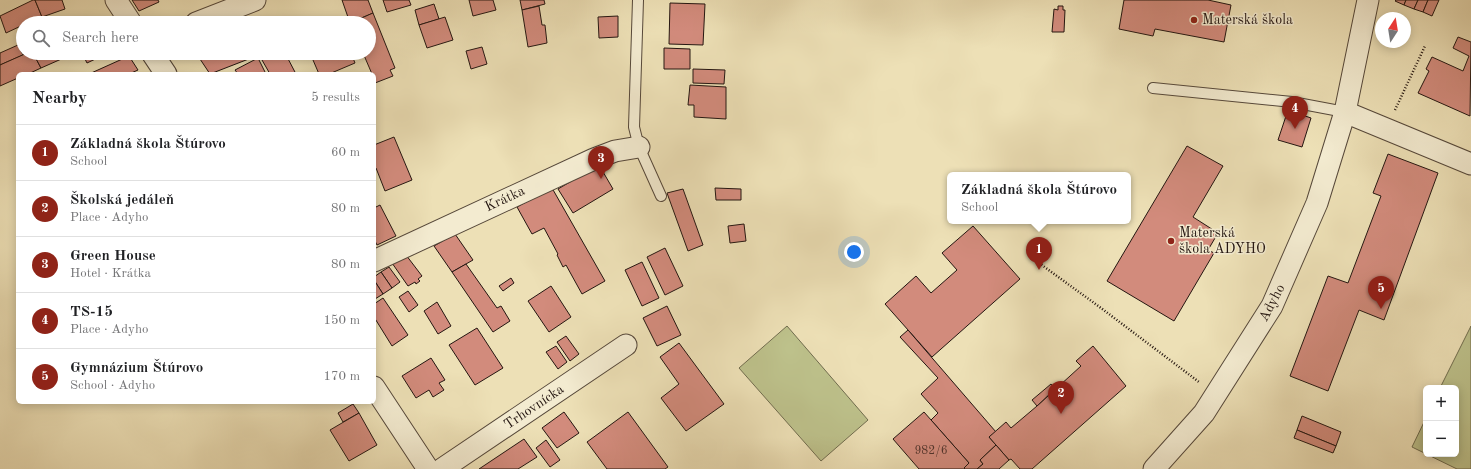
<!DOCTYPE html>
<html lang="en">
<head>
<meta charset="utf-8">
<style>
  :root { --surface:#fff; --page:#f6f6f6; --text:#202124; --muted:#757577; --line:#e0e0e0; --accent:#8f2418 }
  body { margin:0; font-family:"Old Standard TT",serif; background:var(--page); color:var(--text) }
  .controls { position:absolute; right:12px; bottom:12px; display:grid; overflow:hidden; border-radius:6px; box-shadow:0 2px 10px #0003 }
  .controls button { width:36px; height:36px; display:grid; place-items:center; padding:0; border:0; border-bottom:1px solid var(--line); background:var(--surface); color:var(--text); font:20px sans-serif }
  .compass { position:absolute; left:1375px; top:12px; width:36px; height:36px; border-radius:50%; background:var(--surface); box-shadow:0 2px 10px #0003; rotate:12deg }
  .you { position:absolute; left:854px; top:252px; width:14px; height:14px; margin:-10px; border:3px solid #fff; border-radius:50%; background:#1a73e8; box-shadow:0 0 0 6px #1a73e833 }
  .badge { display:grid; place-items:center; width:26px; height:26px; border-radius:50%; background:var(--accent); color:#fff; font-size:13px; font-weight:700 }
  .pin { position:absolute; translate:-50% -33px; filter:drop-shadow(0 1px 2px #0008) }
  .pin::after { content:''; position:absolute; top:21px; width:14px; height:12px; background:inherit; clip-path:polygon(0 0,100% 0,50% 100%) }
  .popup { position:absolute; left:947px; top:172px; width:184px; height:52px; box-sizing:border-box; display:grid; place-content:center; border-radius:6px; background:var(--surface); filter:drop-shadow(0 1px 3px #0005); font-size:13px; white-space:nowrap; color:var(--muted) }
  .popup b { font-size:15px; color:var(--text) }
  .popup::after { content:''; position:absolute; left:50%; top:100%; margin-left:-8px; border:8px solid transparent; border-top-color:var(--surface) }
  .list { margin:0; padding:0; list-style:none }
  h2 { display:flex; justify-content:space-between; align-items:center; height:52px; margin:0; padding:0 16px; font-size:17px }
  h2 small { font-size:13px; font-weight:400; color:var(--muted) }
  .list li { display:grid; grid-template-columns:26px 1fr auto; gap:12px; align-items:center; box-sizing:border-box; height:56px; padding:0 16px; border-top:1px solid var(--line) }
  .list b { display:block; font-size:15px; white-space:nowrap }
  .list p { margin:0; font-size:13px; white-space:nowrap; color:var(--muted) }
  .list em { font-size:13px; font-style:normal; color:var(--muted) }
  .icon { flex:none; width:22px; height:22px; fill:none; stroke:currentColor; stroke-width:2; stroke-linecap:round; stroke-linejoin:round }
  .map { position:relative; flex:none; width:1471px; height:469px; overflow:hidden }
  .search { position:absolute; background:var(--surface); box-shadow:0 2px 10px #0003; left:16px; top:16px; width:360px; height:44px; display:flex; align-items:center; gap:10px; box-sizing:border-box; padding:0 14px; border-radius:22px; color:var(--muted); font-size:15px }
  .panel { position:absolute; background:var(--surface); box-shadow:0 2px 10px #0003; left:16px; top:72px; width:360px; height:332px; border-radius:6px }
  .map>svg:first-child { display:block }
  .green { fill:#bdc18b; stroke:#706c4e }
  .building { fill:#d28b7c; stroke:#241611 }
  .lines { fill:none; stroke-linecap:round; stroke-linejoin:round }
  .lane-casing { stroke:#56483a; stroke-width:12 }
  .street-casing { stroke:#56483a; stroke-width:23 }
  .path { stroke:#241611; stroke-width:2.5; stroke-dasharray:1 2; stroke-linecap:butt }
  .lane { stroke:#f3ebd0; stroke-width:10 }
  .street { stroke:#f3ebd0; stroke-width:21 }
  .poi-dot { fill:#8f2418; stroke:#f3ebd0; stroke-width:1.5 }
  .labels { text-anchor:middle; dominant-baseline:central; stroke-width:3; stroke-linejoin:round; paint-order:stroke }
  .number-label { font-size:12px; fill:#50332c }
  .poi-label { font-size:14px; fill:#241611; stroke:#f3ebd0; text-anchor:start }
  .street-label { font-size:14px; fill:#241611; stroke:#f3ebd0 }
</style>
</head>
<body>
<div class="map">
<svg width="1471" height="469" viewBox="0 0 1471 469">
  <rect width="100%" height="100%" fill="#ede0b6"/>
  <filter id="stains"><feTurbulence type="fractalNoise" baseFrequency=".005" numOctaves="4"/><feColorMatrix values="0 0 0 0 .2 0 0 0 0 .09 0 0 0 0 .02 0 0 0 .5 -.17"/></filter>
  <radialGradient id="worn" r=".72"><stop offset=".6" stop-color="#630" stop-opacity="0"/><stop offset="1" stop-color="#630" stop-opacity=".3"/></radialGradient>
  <g class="green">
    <path d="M787,326L868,420L821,461L739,368Z"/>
    <path d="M1471,326V469H1457L1412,447L1426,418V454H1456V388H1440Z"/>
  </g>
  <g class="building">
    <path d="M33,0H35L42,17L29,23H23V25L6,33L0,16Z"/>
    <path d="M35,0H62L65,9L42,17Z"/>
    <path d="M132,0H158L159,2L139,11Z"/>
    <path d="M342,0H368L373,13L350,23Z"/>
    <path d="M383,0H409L411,5L387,12Z"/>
    <path d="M469,0H493L496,10L473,16Z"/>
    <path d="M520,0H544L545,4L522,10Z"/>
    <path d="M1124,0H1208L1231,5L1224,42L1155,29L1153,36L1119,29Z"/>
    <path d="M1396,0H1406L1404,5L1395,1Z"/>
    <path d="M1406,0H1418L1414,9L1404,5Z"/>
    <path d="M1418,0H1428L1423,12L1414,9Z"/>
    <path d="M1428,0H1439L1432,16L1423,12Z"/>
    <path d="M670,3L705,4L703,45L669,44Z"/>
    <path d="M434,4L439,19L419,25L415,10Z"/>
    <path d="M539,6L542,25H545L547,43L528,47L522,10Z"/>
    <path d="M1058,6H1063V10H1065L1064,32H1052L1054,9L1058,10Z"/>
    <path d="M373,13L395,68L390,70L393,76L375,83L374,74H372L363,53H369V23H350Z"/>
    <path d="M618,16V37L599,38L598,17Z"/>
    <path d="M445,17L453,40L427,48L419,25Z"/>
    <path d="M103,18L106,23H93Z"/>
    <path d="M279,18L281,23H266Z"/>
    <path d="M337,18L339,23H325Z"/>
    <path d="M1458,37L1471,42L1470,116L1418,93L1429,71L1426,69L1432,57L1463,71L1469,56L1453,48Z"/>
    <path d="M18,45L23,55L0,65V53Z"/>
    <path d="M482,47L487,64L471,69L466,51Z"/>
    <path d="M664,48L690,49V69H664Z"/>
    <path d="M27,53H33L41,68L28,74H18V78L0,86V65Z"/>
    <path d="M33,53H75L41,68Z"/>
    <path d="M82,53H108L87,63Z"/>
    <path d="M196,53H258L259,55L210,74Z"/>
    <path d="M258,53H285L296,74H270Z"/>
    <path d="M310,53H351L355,63L329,74H319Z"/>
    <path d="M129,56L138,70L129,74H89Z"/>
    <path d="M258,58L266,74H238L235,70Z"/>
    <path d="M693,69L725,70L724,84L693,83Z"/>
    <path d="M690,85L726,87V119L694,117V105H688Z"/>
    <path d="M1288,110L1311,118L1302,147L1278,140Z"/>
    <path d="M394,137L412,180L385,191L376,168L374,169V145Z"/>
    <path d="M1187,146L1223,166L1193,217L1218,233L1208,250L1214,253L1174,321L1107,281Z"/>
    <path d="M1388,154L1438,173L1384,320L1359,310L1328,391L1290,376L1328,276L1348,283L1381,196L1373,193Z"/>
    <path d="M599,165L613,189L573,213L558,189Z"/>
    <path d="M552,188L605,281L582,294L566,265L563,267L557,255L558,254L544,228L532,234L517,207Z"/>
    <path d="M715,188L741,189V200H716Z"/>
    <path d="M683,189L703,245L688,251L667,193Z"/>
    <path d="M374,204L376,207L380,205L396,236L377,245L374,239Z"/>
    <path d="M744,224L746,241L730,243L728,226Z"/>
    <path d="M973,226L1020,279L932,357L885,304L916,276L931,293L957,270L942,253Z"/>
    <path d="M455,234L473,260L452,272L434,246Z"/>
    <path d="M665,248L683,286L665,295L647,257Z"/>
    <path d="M406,255L422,276L418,279L420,281L416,284L415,282L408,286L392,263Z"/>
    <path d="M642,262L659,298L642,306L625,270Z"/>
    <path d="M466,264L497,308L501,306L510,321L493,332L452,272Z"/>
    <path d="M389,267L400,282L392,288L381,272Z"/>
    <path d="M381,272L392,288L383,294L374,280V277Z"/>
    <path d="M511,278L514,283L503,291L499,286Z"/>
    <path d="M374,280L383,294L375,299L374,298Z"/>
    <path d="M551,286L571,317L549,332L528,301Z"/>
    <path d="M408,291L418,305L409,312L399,297Z"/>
    <path d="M383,298L408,335L392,346L374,317V304Z"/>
    <path d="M437,302L451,326L438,334L424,311Z"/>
    <path d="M667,306L681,335L657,346L643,318Z"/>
    <path d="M477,328L503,368L475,385L449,345Z"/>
    <path d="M908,330L996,432L989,437L996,445L980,460L983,464L977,469H965L964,468L969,463L931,420L938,413L921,394L938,378L900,337Z"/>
    <path d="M566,336L579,354L570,361L557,342Z"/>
    <path d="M679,343L724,404L686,431L661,398L679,384L660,357Z"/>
    <path d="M556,346L567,362L558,369L546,352Z"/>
    <path d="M1093,346L1126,386L1032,469H1020L1011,459L1009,460L989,437L1006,422L1011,428L1037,406L1081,366L1076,361Z"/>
    <path d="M431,358L445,380L439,383L444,390L433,397L429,390L416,398L402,376Z"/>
    <path d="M1051,384L1055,389L1037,406L1032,400Z"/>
    <path d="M353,404L359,413L343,422L338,413Z"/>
    <path d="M564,412L579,433L557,448L542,428Z"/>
    <path d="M628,412L668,467L665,469H607L587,442Z"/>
    <path d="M924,412L969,463L964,468L965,469H919L893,439Z"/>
    <path d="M359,413L377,445L349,461L330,430Z"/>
    <path d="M1302,416L1341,432L1336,446L1297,430Z"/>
    <path d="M1297,430L1336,446L1333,453L1294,438Z"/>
    <path d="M524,439L537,457L518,469H479Z"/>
    <path d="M546,440L560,460L550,467L536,448Z"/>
    <path d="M996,445L1009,460L999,469H977L983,464L980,460Z"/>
  </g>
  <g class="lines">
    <g class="lane-casing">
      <g id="lane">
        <path d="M638,0L634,127L639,147L661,196"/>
        <path d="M1153,88L1292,102L1345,112"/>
      </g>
    </g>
    <g class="street-casing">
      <g id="street">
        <path d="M116,0L131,23"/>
        <path d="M196,23L255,0"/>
        <path d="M152,53L166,74"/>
        <path d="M1345,112L1471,164"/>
        <path d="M374,261L594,159L615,151L639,147"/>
        <path d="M374,387L428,469"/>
        <path d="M442,469L626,345"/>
        <path d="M1154,469L1204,413L1272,306L1317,203L1345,112L1368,0"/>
      </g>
    </g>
    <g class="path">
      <path d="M1395,110L1425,46"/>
      <path d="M1039,263L1101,308L1199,382"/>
    </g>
    <use href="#lane" class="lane"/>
    <use href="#street" class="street"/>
  </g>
  <g class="poi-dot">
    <circle cx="1194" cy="20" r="4"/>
    <circle cx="1171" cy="241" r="4"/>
  </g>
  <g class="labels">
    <g class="number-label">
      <text x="931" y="451">982/6</text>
    </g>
    <g class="poi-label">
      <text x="1202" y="20">Materská škola</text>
      <text x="1179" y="233">Materská<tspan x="1179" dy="16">škola ADYHO</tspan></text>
    </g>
    <g class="street-label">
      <text transform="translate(505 199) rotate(-25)">Krátka</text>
      <text transform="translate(1272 303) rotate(-62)">Adyho</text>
      <text transform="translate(534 407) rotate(-34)">Trhovnícka</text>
    </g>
  </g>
  <rect width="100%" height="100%" filter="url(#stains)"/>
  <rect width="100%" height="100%" fill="url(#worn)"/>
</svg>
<div class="controls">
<button>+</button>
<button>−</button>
</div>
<svg class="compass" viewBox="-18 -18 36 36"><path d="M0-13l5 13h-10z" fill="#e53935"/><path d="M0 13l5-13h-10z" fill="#757577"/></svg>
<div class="you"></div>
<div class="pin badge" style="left:1039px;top:270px">1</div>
<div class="popup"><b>Základná škola Štúrovo</b>School</div>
<div class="pin badge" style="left:1061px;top:414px">2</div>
<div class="pin badge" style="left:601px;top:179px">3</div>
<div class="pin badge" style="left:1295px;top:129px">4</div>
<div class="pin badge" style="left:1381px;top:309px">5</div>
<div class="search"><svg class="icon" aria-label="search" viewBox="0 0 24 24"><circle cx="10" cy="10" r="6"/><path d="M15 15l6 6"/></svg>Search here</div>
<section class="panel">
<h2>Nearby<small>5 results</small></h2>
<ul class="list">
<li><span class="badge">1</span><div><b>Základná škola Štúrovo</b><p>School</p></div><em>60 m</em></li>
<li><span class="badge">2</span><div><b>Školská jedáleň</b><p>Place · Adyho</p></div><em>80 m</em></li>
<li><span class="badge">3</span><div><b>Green House</b><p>Hotel · Krátka</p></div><em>80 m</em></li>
<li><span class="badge">4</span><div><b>TS-15</b><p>Place · Adyho</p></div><em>150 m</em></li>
<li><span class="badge">5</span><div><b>Gymnázium Štúrovo</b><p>School · Adyho</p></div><em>170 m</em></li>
</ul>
</section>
</div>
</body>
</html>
